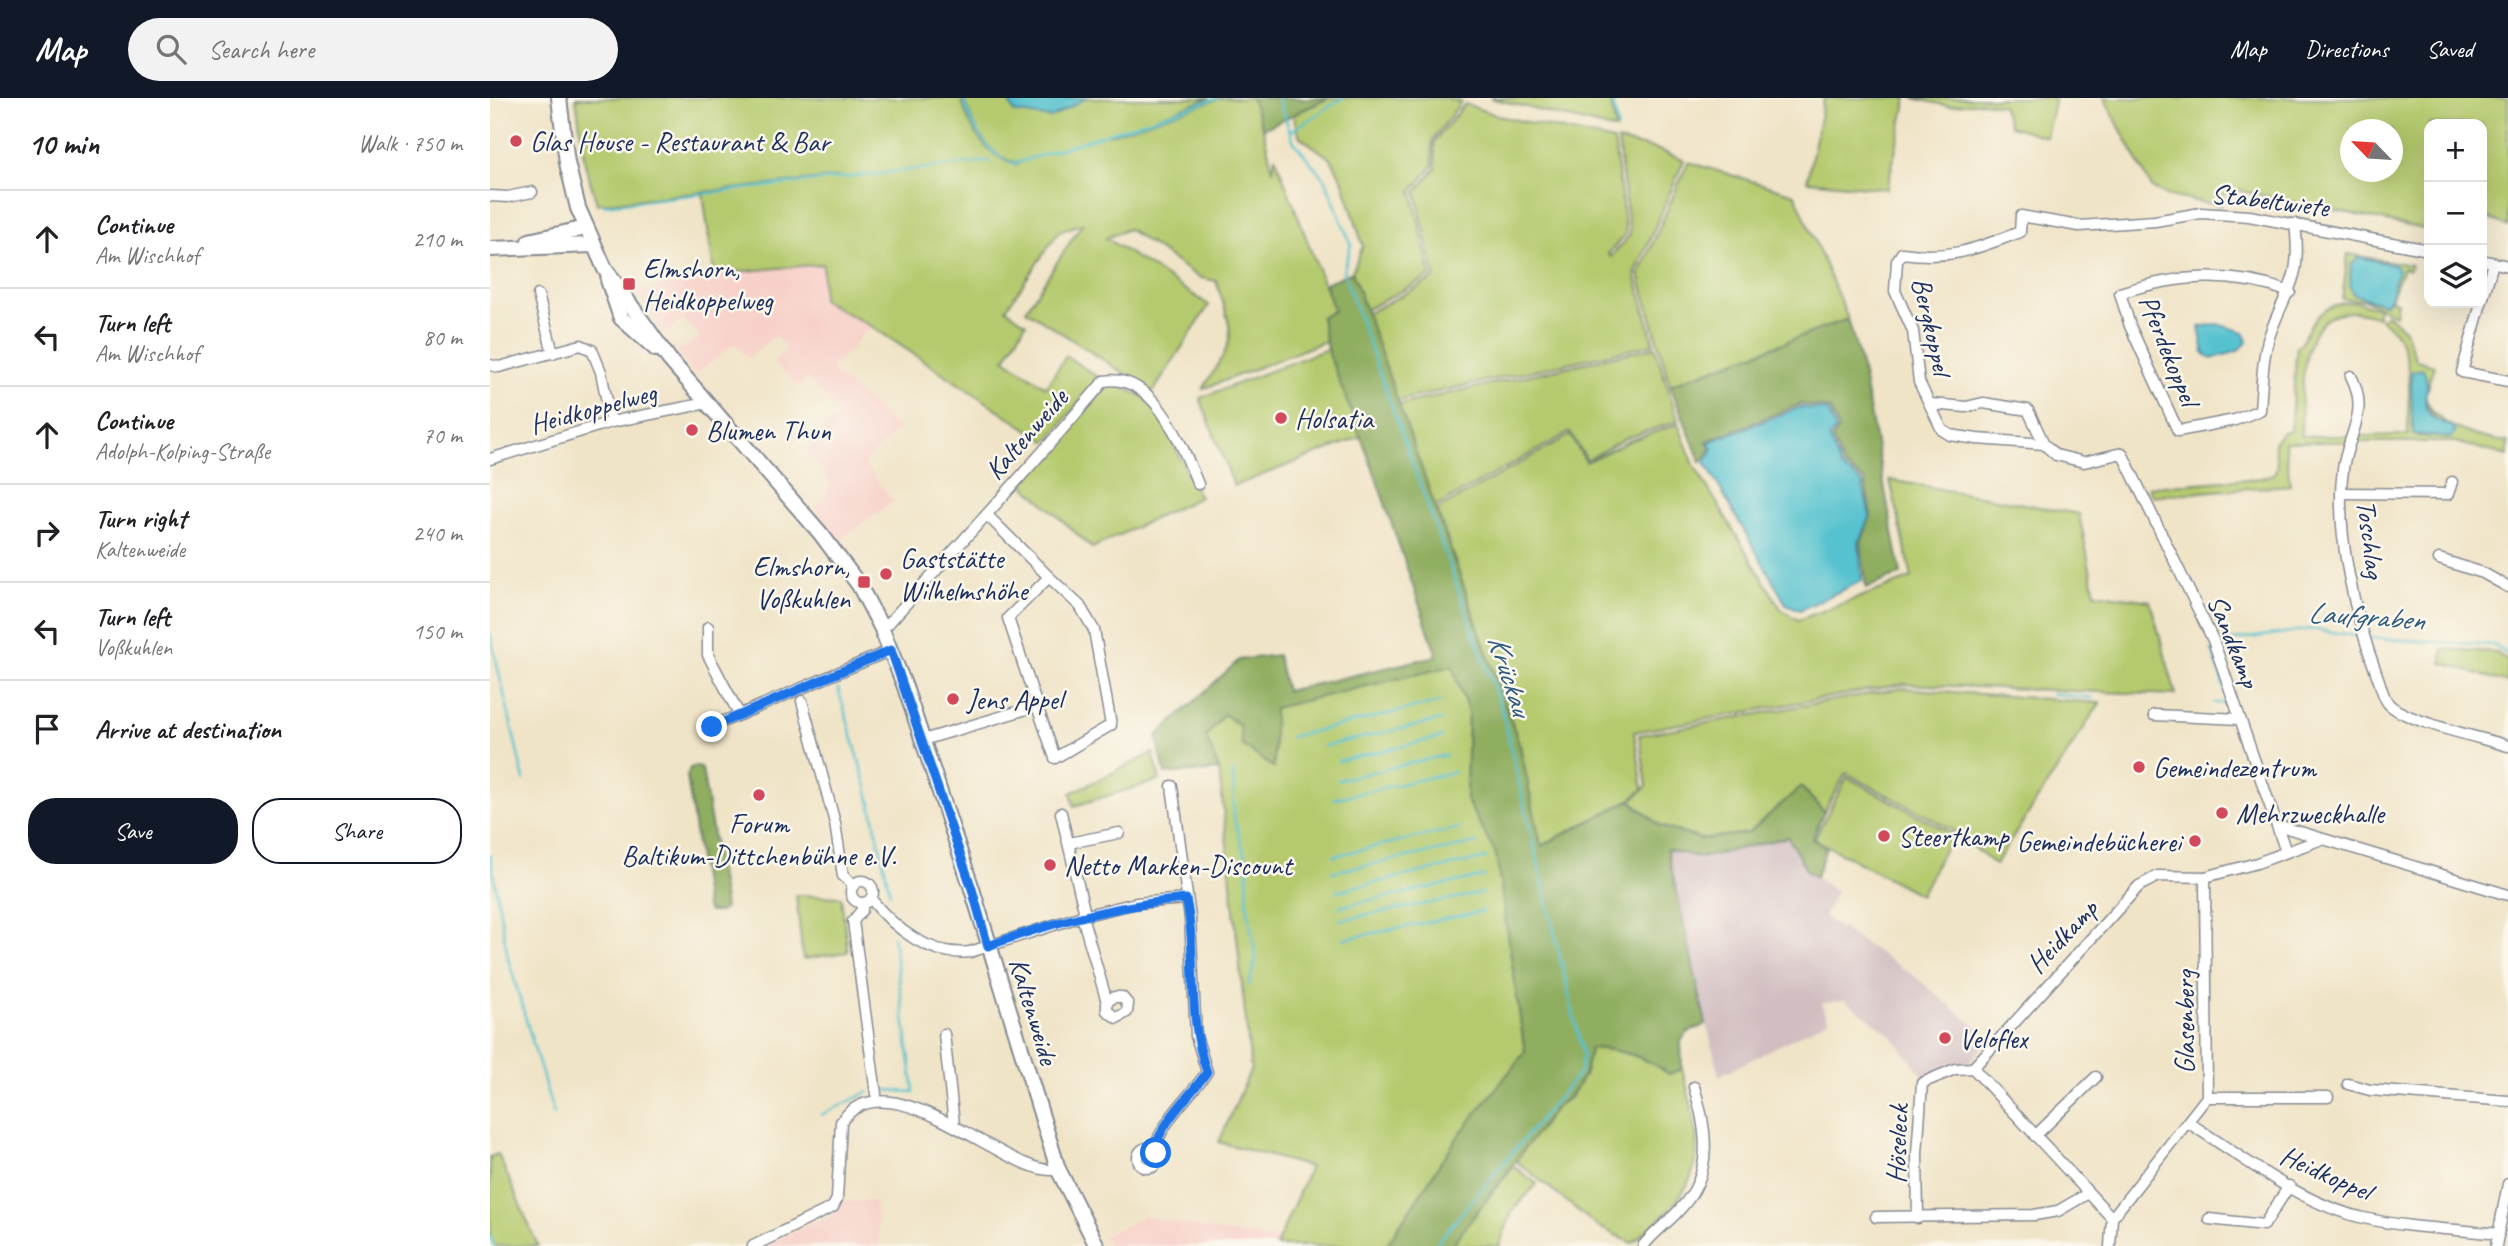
<!DOCTYPE html>
<html lang="en">
<head>
<meta charset="utf-8">
<style>
  :root { --surface:#fff; --page:#f2f2f2; --text:#202124; --muted:#757577; --line:#e0e0e0; --accent:#111827 }
  body { margin:0; font-family:Caveat,sans-serif; background:var(--page); color:var(--text) }
  .controls { position:absolute; right:21px; top:21px; display:grid; overflow:hidden; border-radius:14px; box-shadow:0 7px 28px #0002 }
  .controls button { width:63px; height:63px; display:grid; place-items:center; padding:0; border:0; border-bottom:2px solid var(--line); background:var(--surface); color:var(--text); font:35px sans-serif }
  .compass { position:absolute; left:1850px; top:21px; width:63px; height:63px; border-radius:50%; background:var(--surface); box-shadow:0 7px 28px #0002; rotate:295deg }
  .stop { position:absolute; width:21px; height:21px; margin:-16px; border:5px solid #1a73e8; border-radius:50%; background:#fff }
  .stop.end { background:#1a73e8; border-color:#fff; box-shadow:0 2px 7px #0008 }
  .list { margin:0; padding:0; list-style:none }
  h2 { display:flex; justify-content:space-between; align-items:center; height:91px; margin:0; padding:0 28px; font-size:30px }
  h2 small { font-size:23px; font-weight:400; color:var(--muted) }
  .list li { display:grid; grid-template-columns:46px 1fr auto; gap:21px; align-items:center; box-sizing:border-box; height:98px; padding:0 28px; border-top:2px solid var(--line) }
  .list b { display:block; font-size:26px; white-space:nowrap }
  .list p { margin:0; font-size:23px; white-space:nowrap; color:var(--muted) }
  .list em { font-size:23px; font-style:normal; color:var(--muted) }
  .actions { display:flex; gap:14px; padding:21px 28px }
  .actions a { flex:1; padding:16px 0; border:2px solid var(--accent); border-radius:28px; text-align:center; font-size:24px; color:var(--accent) }
  .actions .main { background:var(--accent); color:#fff }
  .icon { flex:none; width:38px; height:38px; fill:none; stroke:currentColor; stroke-width:2; stroke-linecap:round; stroke-linejoin:round }
  .map { position:relative; flex:none; width:2018px; height:1148px; overflow:hidden }
  header { display:flex; align-items:center; gap:42px; box-sizing:border-box; height:98px; padding:0 35px; background:var(--accent); color:#fff }
  header strong { font-size:33px }
  nav { display:flex; gap:38px; margin-inline-start:auto; font-size:24px }
  .search { width:490px; height:63px; background:var(--page); display:flex; align-items:center; gap:18px; box-sizing:border-box; padding:0 24px; border-radius:38px; color:var(--muted); font-size:26px }
  main { display:flex }
  aside { flex:1; background:var(--surface) }
  .map>svg:first-child { display:block }
  .built { fill:#f7d0c9 }
  .industrial { fill:#d2bec1 }
  .green { fill:#b5ca6e; stroke:#687c66; stroke-width:2; fill-rule:evenodd }
  .forest { fill:#90ae61; stroke:#566e60; stroke-width:2 }
  .water { fill:#56c2cf; stroke:#387896; stroke-width:2 }
  .lines { fill:none; stroke-linecap:round; stroke-linejoin:round }
  .stream { stroke:#56c2cf; stroke-width:2.5 }
  .street-casing { stroke:#868a92; stroke-width:13 }
  .secondary-casing { stroke:#868a92; stroke-width:18 }
  .street { stroke:#fff; stroke-width:10 }
  .secondary { stroke:#fff; stroke-width:14 }
  .route { stroke:#1a73e8; stroke-width:9 }
  .poi-dot { fill:#d1495b; stroke:#fbf7ec; stroke-width:2.5 }
  .labels { text-anchor:middle; dominant-baseline:central; stroke-width:5; stroke-linejoin:round; paint-order:stroke }
  .poi-label { font-size:28px; fill:#1b2f5e; stroke:#fbf7ec; text-anchor:start }
  .street-label { font-size:28px; fill:#1b2f5e; stroke:#fbf7ec }
  .water-label { font-size:30px; font-style:italic; fill:#2d5b80; stroke:#fbf7ec }
</style>
</head>
<body>
<header>
<strong>Map</strong>
<div class="search"><svg class="icon" aria-label="search" viewBox="0 0 24 24"><circle cx="10" cy="10" r="6"/><path d="M15 15l6 6"/></svg>Search here</div>
<nav><a>Map</a><a>Directions</a><a>Saved</a></nav>
</header>
<main>
<aside>
<h2>10 min<small>Walk · 750 m</small></h2>
<ul class="list">
<li><svg class="icon" aria-label="ahead" viewBox="0 0 24 24"><path d="M12 20V5M6 11l6-6 6 6"/></svg><div><b>Continue</b><p>Am Wischhof</p></div><em>210 m</em></li>
<li><svg class="icon" aria-label="left" viewBox="0 0 24 24"><path d="M17 20v-9H6M10 6l-5 5 5 5"/></svg><div><b>Turn left</b><p>Am Wischhof</p></div><em>80 m</em></li>
<li><svg class="icon" aria-label="ahead" viewBox="0 0 24 24"><path d="M12 20V5M6 11l6-6 6 6"/></svg><div><b>Continue</b><p>Adolph-Kolping-Straße</p></div><em>70 m</em></li>
<li><svg class="icon" aria-label="right" viewBox="0 0 24 24"><path d="M7 20v-9h11M14 6l5 5-5 5"/></svg><div><b>Turn right</b><p>Kaltenweide</p></div><em>240 m</em></li>
<li><svg class="icon" aria-label="left" viewBox="0 0 24 24"><path d="M17 20v-9H6M10 6l-5 5 5 5"/></svg><div><b>Turn left</b><p>Voßkuhlen</p></div><em>150 m</em></li>
<li><svg class="icon" aria-label="arrive" viewBox="0 0 24 24"><path d="M6 21V4h12l-3 4 3 4H6"/></svg><div><b>Arrive at destination</b></div></li>
</ul>
<div class="actions"><a class="main">Save</a><a>Share</a></div>
</aside>
<div class="map">
<svg width="2018" height="1148" viewBox="0 0 2018 1148">
  <rect width="100%" height="100%" fill="#fbf7ec"/>
  <filter id="ink" filterUnits="userSpaceOnUse"><feTurbulence type="fractalNoise" baseFrequency=".0143" numOctaves="2"/><feDisplacementMap in="SourceGraphic" scale="14" xChannelSelector="R" yChannelSelector="G"/><feConvolveMatrix kernelMatrix="1 2 1 2 8 2 1 2 1" color-interpolation-filters="sRGB"/></filter>
  <filter id="wash" filterUnits="userSpaceOnUse"><feTurbulence type="fractalNoise" baseFrequency=".00686" numOctaves="4" result="noise"/><feDisplacementMap in="SourceGraphic" scale="28" xChannelSelector="R" yChannelSelector="G"/><feGaussianBlur stdDeviation="1.57" result="paint"/><feColorMatrix in="noise" values="0 0 0 0 0 0 0 0 0 0 0 0 0 0 0 0 0 1.4 0 .05"/><feComposite in="paint" operator="in"/></filter>
  <g filter="url(#wash)">
    <rect width="100%" height="100%" fill="#f0e4c7"/>
    <g class="built">
      <path d="M333,165L332,202L381,228L341,271L409,331L374,365L403,404L349,442L325,411L342,386L314,351L349,315L317,280L308,288L284,265L296,250L285,238L258,260L245,245L205,277L186,254L211,239L193,222L174,237L144,194L224,176Z"/>
      <path d="M351,1103H385L390,1148H269L339,1119Z"/>
      <path d="M654,1118L723,1132L788,1141L786,1148H620L612,1139Z"/>
    </g>
    <path class="industrial" d="M1298,739L1317,773L1346,794L1334,819L1423,877L1500,940L1477,967L1434,979L1400,936L1355,902L1331,905L1339,922L1229,978L1176,751L1211,760Z"/>
    <g class="green">
      <path d="M86,0H471C479,31 494,55 524,67L532,64C500,66 482,27 474,0H517L524,14L596,0H720L618,37L731,0H761L773,31L783,73L785,58L844,213L831,219L836,243L713,291C746,237 746,244 726,183L708,179L638,131L616,140L719,207L663,294L536,212L592,126L569,133L516,211L536,225L515,261L556,289L576,258L609,280L557,344L381,228L332,202L333,166L224,176L213,96L349,79L107,106L95,66Z"/>
      <path d="M838,0H956L971,4L942,43L943,68L922,93L941,178L875,212L862,174L873,148L852,81L841,61L810,39L803,17Z"/>
      <path d="M1000,0H1120L1126,32Z"/>
      <path d="M1334,0H1417L1397,91L1317,83Z"/>
      <path d="M1423,0H1565L1556,39L1520,28L1512,7L1493,4L1458,8Z"/>
      <path d="M1614,0H2018V129L1993,117L1992,120V26H1939V132L1737,90L1731,108L1675,97L1662,90ZM1860,32H1902V74H1860Z"/>
      <path d="M975,6L1009,18L1124,43L1136,136L1118,156L1121,159L1140,137L1128,43L1166,51L1194,62L1145,176L1164,246L906,303L876,216L945,180L926,94L946,70L944,44Z"/>
      <path d="M1198,64L1305,96L1358,221L1180,287L1149,177Z"/>
      <path d="M1858,156L1921,167L1919,172L1913,170L1901,201L1907,204L1905,217L1876,202L1852,201Z"/>
      <path d="M1867,204L1888,210V219C1805,191 1813,284 1811,338H1860L1858,344H1795L1800,387L1662,398L1658,389L1771,380L1784,376L1787,369L1784,344L1793,334H1800L1807,247H1810C1822,220 1835,203 1867,204Z"/>
      <path d="M1897,216L1915,232L1926,262L1944,267L1935,298C1944,329 1989,341 2018,344V358L1965,344H1865L1868,338L1918,337C1918,299 1928,243 1890,221ZM1936,278C1931,313 1942,313 1960,340L1927,338Z"/>
      <path d="M1165,249L1188,323L1136,340L1097,362L1080,334L945,409L908,307Z"/>
      <path d="M837,251L871,339L744,388L710,300Z"/>
      <path d="M621,285L653,298L666,312L710,399L602,450L531,384Z"/>
      <path d="M1188,326L1204,367L1291,511L1308,522L1422,480L1400,382L1589,416L1605,495L1660,503L1686,597L1413,586L1144,634L1153,691L1140,702L1051,748L1030,648L947,412L1080,337L1096,364L1139,343Z"/>
      <path d="M1953,551L2006,554L2018,564V585L1952,565Z"/>
      <path d="M962,567L978,614L976,701L1006,756L1035,955L969,1037L896,1148H786L820,1069L729,1044L761,971L729,672L716,639L734,615L750,628L784,669L783,610Z"/>
      <path d="M1412,590L1610,605L1505,767L1465,733L1356,675L1334,714L1311,689L1258,735L1211,741L1170,728L1142,703L1157,688L1149,637Z"/>
      <path d="M663,655L670,682L584,708L581,695Z"/>
      <path d="M1357,679L1463,736L1430,797L1324,741Z"/>
      <path d="M306,797L351,799L358,854L313,861Z"/>
      <path d="M1100,950C1132,952 1153,958 1179,976L1192,971C1217,1060 1216,1086 1142,1145L1107,1128L1025,1062L1067,1008L1081,999L1095,976Z"/>
      <path d="M8,1056L48,1148H4L0,1138V1059Z"/>
      <path d="M1023,1068L1047,1086L1023,1112L1009,1148H961Z"/>
    </g>
    <g class="forest">
      <path d="M761,0H838L773,31Z"/>
      <path d="M862,174L1030,648L1051,748L1140,702L1170,728L1211,741L1258,735L1311,689L1334,714L1322,741L1336,750L1326,779L1317,773L1298,739L1211,760L1177,751L1216,926L1197,935L1191,943L1192,971L1179,976C1153,958 1132,951 1100,950C1097,975 1088,994 1067,1008L961,1148H896L969,1037L1035,954L1006,756L976,701L978,614L962,568L784,610V670L752,647L750,628L734,616L716,639L729,672L675,676L667,638L749,562L787,557L796,593L947,558L883,371L837,251L831,219L844,213L835,185Z"/>
      <path d="M1358,221L1371,267L1411,476L1376,490L1371,444L1381,418L1375,383L1353,367L1342,340L1349,332L1340,311L1311,306L1217,343L1221,351L1211,365L1180,287Z"/>
      <path d="M206,668L212,671L235,810L230,814H219L216,809L197,678L200,670Z"/>
    </g>
    <g class="water">
      <path d="M517,0H596L561,20L524,14Z"/>
      <path d="M1869,159L1905,167L1908,172L1900,200L1894,206L1863,196L1860,187L1861,167Z"/>
      <path d="M1727,226L1754,234L1757,244L1748,253L1721,261L1714,255L1709,229Z"/>
      <path d="M1933,271C1946,296 1916,314 1962,328L1965,335L1960,340L1923,336L1921,274Z"/>
      <path d="M1311,309L1338,313L1346,332L1339,339L1351,369L1372,384L1380,418L1369,444L1372,483L1310,512L1296,506L1215,364L1223,351L1219,344Z"/>
    </g>
    <g class="lines">
      <g class="stream">
        <path d="M473,0C481,28 495,55 523,66L728,0"/>
        <path d="M788,0L804,44L836,83L861,147L853,174L1012,612L1093,957L1090,974L944,1148"/>
        <path d="M1122,0L1128,30"/>
        <path d="M800,34L853,0"/>
        <path d="M114,107L499,63"/>
        <path d="M0,536L34,682"/>
        <path d="M1878,540L2004,547L2018,557"/>
        <path d="M1729,548L1737,543L1822,531L1872,539"/>
        <path d="M1722,552L1737,599L1733,605H1724"/>
        <path d="M348,590L378,693L400,795"/>
        <path d="M1562,596L1602,600"/>
        <path d="M800,639L950,604"/>
        <path d="M834,648L951,622"/>
        <path d="M848,663L952,639"/>
        <path d="M743,673L744,721L758,766L757,805L766,861L759,887"/>
        <path d="M848,682L956,657"/>
        <path d="M843,701L964,674"/>
        <path d="M0,757L18,860L64,1017"/>
        <path d="M843,758L969,730"/>
        <path d="M842,774L987,745"/>
        <path d="M847,793L996,760"/>
        <path d="M849,809L995,778"/>
        <path d="M850,822L993,795"/>
        <path d="M854,841L994,813"/>
        <path d="M393,992L424,994L403,839"/>
        <path d="M331,1017L378,994"/>
        <path d="M0,1138L4,1148"/>
      </g>
    </g>
  </g>
  <g filter="url(#ink)">
    <g class="lines">
      <g class="street-casing">
        <g id="street">
          <path d="M0,98L18,99L42,94"/>
          <path d="M1992,162L2018,168"/>
          <path d="M1800,194C1742,173 1689,176 1630,195L1640,228L1688,333L1745,322L1770,312C1772,287 1772,259 1780,236C1798,186 1812,184 1805,126"/>
          <path d="M48,197L63,255"/>
          <path d="M1992,203L2003,165"/>
          <path d="M1991,205L1972,274L2018,283"/>
          <path d="M0,267L9,269L91,247L102,252L111,274L121,324"/>
          <path d="M1861,278C1880,315 1858,335 1853,371C1844,434 1866,521 1888,580C1891,588 1893,599 1898,605C1912,623 1993,640 2018,648"/>
          <path d="M1441,306L1476,309L1493,305L1538,312L1554,346"/>
          <path d="M0,361L121,324L217,305"/>
          <path d="M1851,395L1958,396L1962,384"/>
          <path d="M1949,461L1993,475L2018,489"/>
          <path d="M218,529V557L249,616"/>
          <path d="M391,529L398,526C470,445 544,366 614,283C665,274 692,348 708,386"/>
          <path d="M312,603L345,725L353,778L364,787"/>
          <path d="M547,608L565,660L621,627L604,532L590,508L559,479"/>
          <path d="M1664,617L1750,621"/>
          <path d="M216,631L401,552"/>
          <path d="M433,642L547,608L518,520L559,479L497,417"/>
          <path d="M571,715L594,812L592,818L646,805L696,801"/>
          <path d="M1787,727L2018,797"/>
          <path d="M579,745L629,735"/>
          <path d="M1796,754L1723,542L1632,355L1594,364L1566,357L1554,346L1487,341L1460,337L1452,332L1429,284L1423,233L1405,193L1407,163L1412,155C1461,162 1485,151 1530,134L1531,118L1589,128L1665,123L1711,115L1759,118L1939,152"/>
          <circle cx="372" cy="794" r="11"/>
          <path d="M381,801C405,831 440,859 480,854L592,818L617,904V913L627,920L637,914L638,906L632,899H624L617,904"/>
          <path d="M372,805V812L363,823L386,996"/>
          <path d="M454,936L464,1026"/>
          <path d="M1483,970L1649,788L1668,778L1715,779L1767,765L1829,742"/>
          <path d="M1483,970L1622,1120"/>
          <path d="M1858,986L1880,992L2018,1003"/>
          <path d="M1717,999H1838"/>
          <path d="M1699,1025C1753,1059 1810,1106 1874,1120C1917,1130 1964,1131 2008,1136"/>
          <path d="M1545,1038L1606,979"/>
          <circle cx="658" cy="1060" r="10"/>
          <path d="M664,1052C674,1020 698,1001 717,974L706,938L700,820L682,688"/>
          <path d="M1386,1119L1544,1117L1568,1113L1597,1096"/>
          <path d="M1428,1120L1427,1056L1432,985L1465,971L1483,970"/>
          <path d="M1719,1121L1774,1127L1799,1088"/>
          <path d="M263,1148L343,1109L347,1101L351,1024C399,954 524,1085 568,1071"/>
          <path d="M1153,1148C1164,1134 1179,1124 1191,1110C1224,1075 1217,1031 1204,989"/>
          <path d="M1620,1148L1622,1120L1717,999L1715,779"/>
          <path d="M2006,1148L2018,1086"/>
        </g>
      </g>
      <g class="secondary-casing">
        <g id="secondary">
          <path d="M69,0L77,65L88,110L115,171L179,261L331,436L369,487L391,529L415,589L482,791L568,1071L607,1148"/>
          <path d="M39,143L96,130"/>
          <path d="M0,151L103,147"/>
          <path d="M118,182L131,220L166,251"/>
        </g>
      </g>
      <use href="#street" class="street"/>
      <use href="#secondary" class="secondary"/>
    </g>
  </g>
  <g class="lines" filter="url(#ink)">
    <path class="route" d="M222,629L401,552L482,791L498,848C562,824 628,807 696,801C708,858 696,918 717,974C698,1001 674,1020 664,1052L666,1055"/>
  </g>
  <g class="poi-dot">
    <circle cx="26" cy="43" r="7"/>
    <rect x="132" y="179" width="14" height="14" rx="3.5"/>
    <circle cx="791" cy="320" r="7"/>
    <circle cx="202" cy="332" r="7"/>
    <circle cx="396" cy="476" r="7"/>
    <rect x="367" y="477" width="14" height="14" rx="3.5"/>
    <circle cx="463" cy="601" r="7"/>
    <circle cx="1649" cy="669" r="7"/>
    <circle cx="269" cy="697" r="7"/>
    <circle cx="1732" cy="715" r="7"/>
    <circle cx="1394" cy="738" r="7"/>
    <circle cx="1705" cy="743" r="7"/>
    <circle cx="560" cy="767" r="7"/>
    <circle cx="1455" cy="940" r="7"/>
  </g>
  <g class="labels">
    <g class="poi-label">
      <text x="40" y="43">Glas House - Restaurant &amp; Bar</text>
      <text x="153" y="170">Elmshorn,<tspan x="153" dy="32">Heidkoppelweg</tspan></text>
      <text x="805" y="320">Holsatia</text>
      <text x="216" y="332">Blumen Thun</text>
      <text x="410" y="460">Gaststätte<tspan x="410" dy="32">Wilhelmshöhe</tspan></text>
      <text x="360" y="468" text-anchor="end">Elmshorn,<tspan x="360" dy="32">Voßkuhlen</tspan></text>
      <text x="477" y="601">Jens Appel</text>
      <text x="1663" y="669">Gemeindezentrum</text>
      <text x="1746" y="715">Mehrzweckhalle</text>
      <text x="269" y="725" text-anchor="middle">Forum<tspan x="269" dy="32">Baltikum-Dittchenbühne e.V.</tspan></text>
      <text x="1408" y="738">Steertkamp</text>
      <text x="1691" y="743" text-anchor="end">Gemeindebücherei</text>
      <text x="574" y="767">Netto Marken-Discount</text>
      <text x="1469" y="940">Veloflex</text>
    </g>
    <g class="street-label">
      <text transform="translate(1780 102) rotate(7)">Stabeltwiete</text>
      <text transform="translate(1442 228) rotate(77)">Bergkoppel</text>
      <text transform="translate(1679 252) rotate(68)">Pferdekoppel</text>
      <text transform="translate(103 310) rotate(-15)">Heidkoppelweg</text>
      <text transform="translate(536 336) rotate(-49)">Kaltenweide</text>
      <text transform="translate(1881 441) rotate(83)">Toschlag</text>
      <text transform="translate(1744 543) rotate(68)">Sandkamp</text>
      <text transform="translate(1572 838) rotate(-47)">Heidkamp</text>
      <text transform="translate(544 913) rotate(73)">Kaltenweide</text>
      <text transform="translate(1694 924) rotate(-90)">Glasenberg</text>
      <text transform="translate(1407 1046) rotate(-88)">Höseleck</text>
      <text transform="translate(1836 1075) rotate(24)">Heidkoppel</text>
    </g>
    <g class="water-label">
      <text transform="translate(1876 518) rotate(4)">Laufgraben</text>
      <text transform="translate(1020 577) rotate(72)">Krückau</text>
    </g>
  </g>
</svg>
<div class="controls">
<button>+</button>
<button>−</button>
<button><svg class="icon" aria-label="layers" viewBox="0 0 24 24"><path d="M12 4l9 5-9 5-9-5zM3 14l9 5 9-5"/></svg></button>
</div>
<svg class="compass" viewBox="-18 -18 36 36"><path d="M0-13l5 13h-10z" fill="#e53935"/><path d="M0 13l5-13h-10z" fill="#757577"/></svg>
<div class="stop" style="left:666px;top:1055px"></div>
<div class="stop end" style="left:222px;top:629px"></div>
</div>
</main>
</body>
</html>
